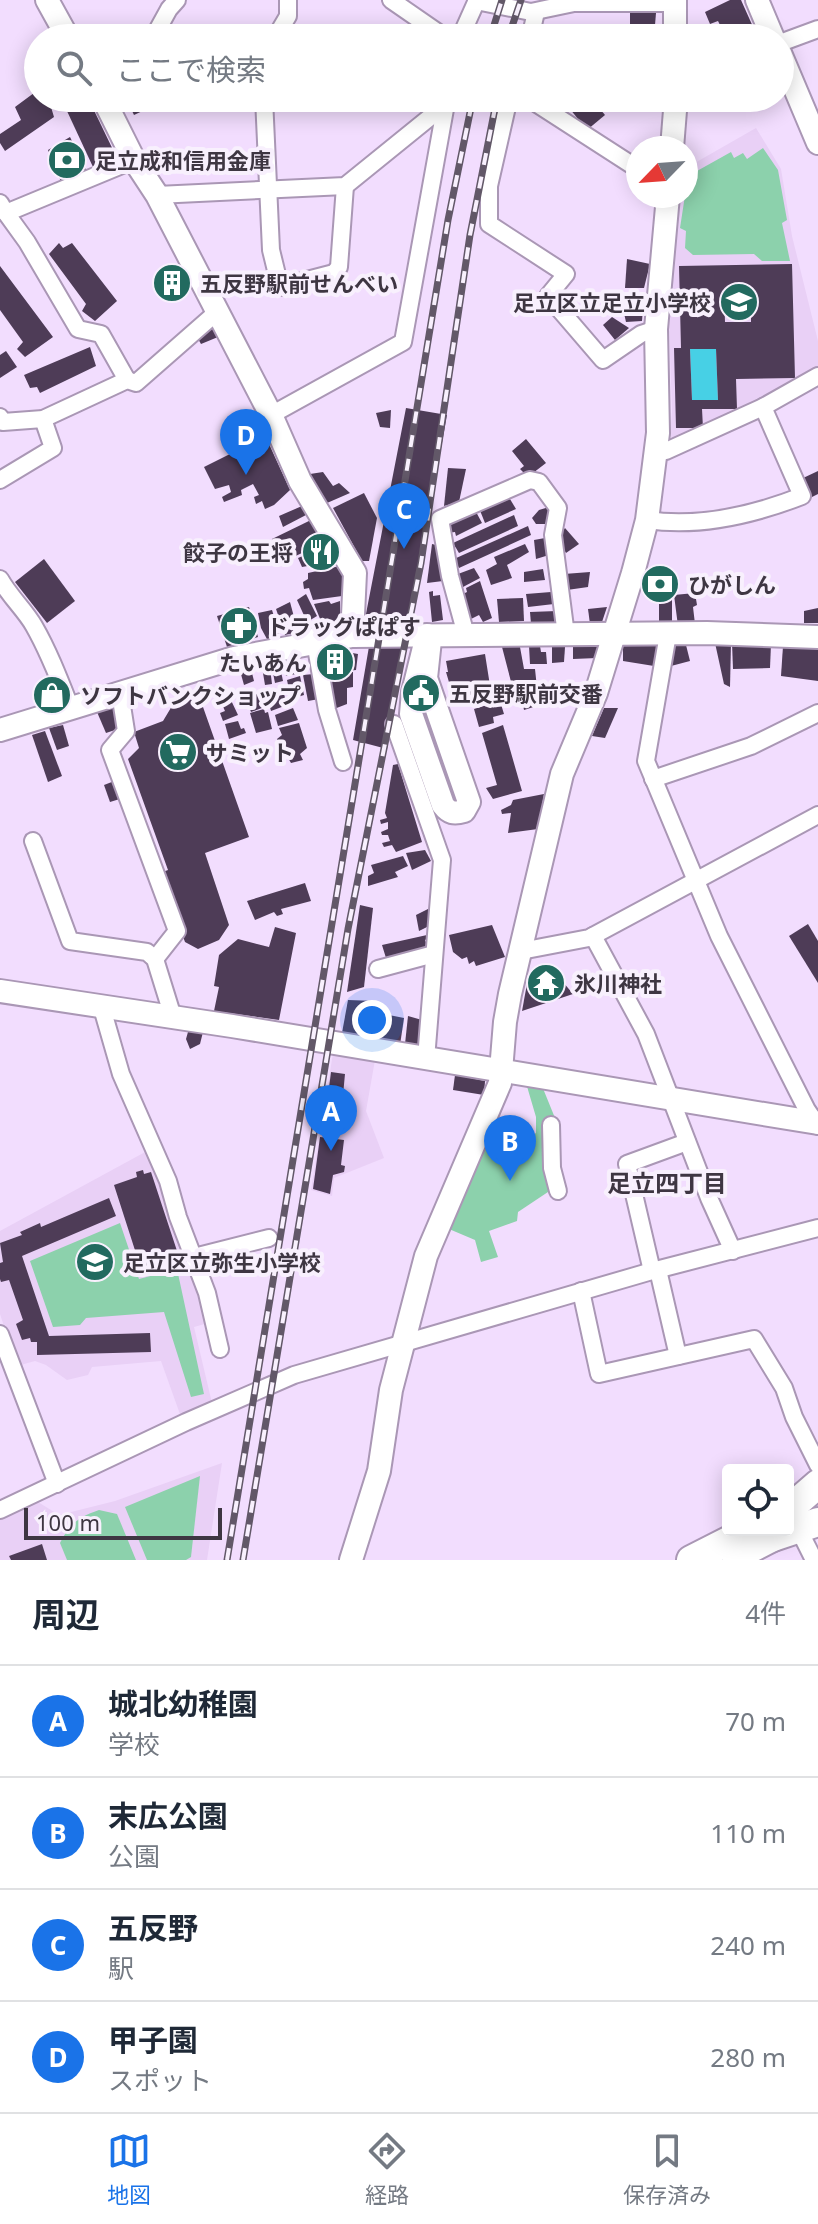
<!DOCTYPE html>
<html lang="ja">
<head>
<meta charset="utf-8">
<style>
  :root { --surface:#fff; --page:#f6f6f7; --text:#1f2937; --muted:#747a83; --line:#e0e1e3; --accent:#1a73e8 }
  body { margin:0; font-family:"Noto Sans","Noto Sans JP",sans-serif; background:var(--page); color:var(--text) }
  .controls { position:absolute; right:24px; bottom:24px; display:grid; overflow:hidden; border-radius:8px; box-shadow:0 4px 20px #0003 }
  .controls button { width:72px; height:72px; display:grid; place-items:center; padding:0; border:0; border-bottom:2px solid var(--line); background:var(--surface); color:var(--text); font:40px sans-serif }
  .compass { position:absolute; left:626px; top:136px; width:72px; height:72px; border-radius:50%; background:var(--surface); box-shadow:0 4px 20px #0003; rotate:245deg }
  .scale { position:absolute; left:24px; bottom:20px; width:198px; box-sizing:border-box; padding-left:8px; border:4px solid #3e3642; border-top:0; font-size:22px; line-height:28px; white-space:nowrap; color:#3e3642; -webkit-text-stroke:6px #f8f0fd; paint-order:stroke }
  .you { position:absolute; left:372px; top:1020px; width:28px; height:28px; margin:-20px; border:6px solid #fff; border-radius:50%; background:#1a73e8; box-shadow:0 0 0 12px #1a73e833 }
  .badge { display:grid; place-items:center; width:52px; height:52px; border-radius:50%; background:var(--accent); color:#fff; font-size:26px; font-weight:700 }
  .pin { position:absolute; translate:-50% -66px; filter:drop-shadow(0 2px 4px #0008) }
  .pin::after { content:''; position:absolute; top:42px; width:28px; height:24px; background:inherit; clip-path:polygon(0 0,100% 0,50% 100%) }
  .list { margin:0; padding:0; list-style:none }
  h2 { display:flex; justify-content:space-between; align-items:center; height:104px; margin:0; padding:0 32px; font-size:34px }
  h2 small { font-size:26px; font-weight:400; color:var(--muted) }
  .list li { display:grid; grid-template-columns:52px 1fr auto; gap:24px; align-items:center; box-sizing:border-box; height:112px; padding:0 32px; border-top:2px solid var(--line) }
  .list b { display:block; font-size:30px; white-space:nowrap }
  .list p { margin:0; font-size:26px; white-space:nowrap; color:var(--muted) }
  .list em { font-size:26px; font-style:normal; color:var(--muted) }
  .icon { flex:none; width:44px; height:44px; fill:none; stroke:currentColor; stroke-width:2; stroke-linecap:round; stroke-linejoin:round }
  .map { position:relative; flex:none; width:818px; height:1560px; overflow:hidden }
  .search { position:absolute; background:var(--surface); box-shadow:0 4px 20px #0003; left:24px; right:24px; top:24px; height:88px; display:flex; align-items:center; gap:20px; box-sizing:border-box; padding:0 28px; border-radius:44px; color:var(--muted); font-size:30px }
  .sheet { height:552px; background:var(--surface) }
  nav { display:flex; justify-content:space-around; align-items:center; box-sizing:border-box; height:112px; border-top:2px solid var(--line); background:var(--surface); font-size:22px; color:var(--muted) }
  nav a { display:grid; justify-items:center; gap:4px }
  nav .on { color:var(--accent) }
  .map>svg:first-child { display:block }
  .built { fill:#e9d0f6 }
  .green { fill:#8cd1ac }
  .water { fill:#47d0e5 }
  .building { fill:#4e3c57; fill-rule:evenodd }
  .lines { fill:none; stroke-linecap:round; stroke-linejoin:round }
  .street-casing { stroke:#aa97b5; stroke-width:20 }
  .secondary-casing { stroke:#aa97b5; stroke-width:26 }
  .highway-casing { stroke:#aa97b5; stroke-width:32 }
  .street { stroke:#fff; stroke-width:16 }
  .secondary { stroke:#fff; stroke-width:22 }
  .highway { stroke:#fff; stroke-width:28 }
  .rail-casing { stroke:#625868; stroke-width:7 }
  .rail { stroke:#f8f0fd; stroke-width:4; stroke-dasharray:12; stroke-linecap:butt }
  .labels { text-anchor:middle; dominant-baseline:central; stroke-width:8; stroke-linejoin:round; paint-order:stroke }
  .poi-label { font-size:22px; font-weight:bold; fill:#3e3642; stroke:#f8f0fd; text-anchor:start }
  .neighbourhood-label { font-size:24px; font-weight:bold; fill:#3e3642; stroke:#f8f0fd }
</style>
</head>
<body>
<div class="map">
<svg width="818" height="1560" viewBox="0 0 818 1560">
  <rect width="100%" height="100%" fill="#f2ddfe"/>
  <g class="built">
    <path d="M756,128L781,169L792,236L818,341V368L763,400L675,440L670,436L672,411L669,325L671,279L681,196H686V168Z"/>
    <path d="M333,1053L375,1060L366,1111L384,1158L334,1178L332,1196L311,1190Z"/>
    <path d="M147,1151L164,1181L201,1292L208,1323L194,1327L212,1403L181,1417L161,1361L92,1367L88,1375L67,1380L46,1365L35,1361L17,1366L0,1314V1231Z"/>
    <path d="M222,1463L207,1560H0V1520L38,1502L59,1515L115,1501Z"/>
  </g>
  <g class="green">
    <path d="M763,148L778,170L787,220L782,223L790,261H762L754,254L693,255L685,248L686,231L680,228L688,176L731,152L734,158L743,153L747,159Z"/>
    <path d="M526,1083L542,1086L555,1118L546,1123L551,1190L518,1212L517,1221L489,1231L498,1257L481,1262L475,1240L449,1229L489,1138L510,1149L536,1133V1117Z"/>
    <path d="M120,1223L139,1279L177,1269L204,1394L191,1397L164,1312L86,1318L80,1325L53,1327L30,1261Z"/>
    <path d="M200,1476L191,1557L186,1560H147L125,1507Z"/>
    <path d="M99,1510L117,1514L136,1560H67L60,1543C70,1523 79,1517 99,1510Z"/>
  </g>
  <path class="water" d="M690,349H716L718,400H692Z"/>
  <g class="building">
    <path d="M730,0H741L758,38H727L732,36L728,26L722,29L718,21L710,24L705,12Z"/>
    <path d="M630,12L656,13L655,25L630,24Z"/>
    <path d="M600,29L601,33L611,31L612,38H577L589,34L588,31Z"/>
    <path d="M38,90V98H62L51,107L54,117L5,151L0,143V134L21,120L15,107Z"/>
    <path d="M126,98H170L134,115Z"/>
    <path d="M561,98H591L605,115L587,130Z"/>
    <path d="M89,100L116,156L93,167L67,111Z"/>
    <path d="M70,137L86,170L61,182L48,150Z"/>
    <path d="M59,243L63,248L72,243L117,301L95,321L82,311L86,304L49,254Z"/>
    <path d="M627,259L650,264L644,288H625Z"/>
    <path d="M792,264L795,378L736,379L737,409H702L703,428H676L674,348H681L679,266ZM724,291H751V322H725ZM690,349H716L718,400H692Z"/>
    <path d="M0,266L53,337L25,357L17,349L23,342L0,310Z"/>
    <path d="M183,266L188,277L168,289L162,276Z"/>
    <path d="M623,309H643L642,321L626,322Z"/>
    <path d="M612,317L629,328L615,340L603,325Z"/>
    <path d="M211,325L218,337L201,344L196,335Z"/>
    <path d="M90,347L96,366L40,393L37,387L30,388L24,375Z"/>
    <path d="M6,351L17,367L0,378V355Z"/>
    <path d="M406,408L447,415L387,749L353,740L372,629L367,623L364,624Z"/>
    <path d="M391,410L390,428L380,427L376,413Z"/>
    <path d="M260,416L266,434L232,446L228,431Z"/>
    <path d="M526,439L546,463L533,473L530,470L524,473L520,469L524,466L512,451Z"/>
    <path d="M254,442L259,450L269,444L290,490L274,505L265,509L262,501L256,504L254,497L259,495L253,484L241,490L242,495L224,502L222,497L231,492L229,485L215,489L204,467Z"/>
    <path d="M448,468L466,469L459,502L444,506Z"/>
    <path d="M818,471V494L810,498L801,479Z"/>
    <path d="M323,472L333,486L339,483L350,493L327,503L310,474Z"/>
    <path d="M364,493L377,518L369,561H362L333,508Z"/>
    <path d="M507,494L516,509L485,523L479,508Z"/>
    <path d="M302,506L306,515L283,527L279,516Z"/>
    <path d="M549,507L552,512L545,524H536L532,518L539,510Z"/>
    <path d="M475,510L482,523L456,536L455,532L447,533L446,528L451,526L450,520Z"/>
    <path d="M514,515L518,526L459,553L453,543Z"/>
    <path d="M311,520L325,542L283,562L272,539Z"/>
    <path d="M528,526L531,535L459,568L454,559Z"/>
    <path d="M565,528L579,544L566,553L557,538Z"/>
    <path d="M545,538L549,555L536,559L534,540Z"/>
    <path d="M432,544L436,545L443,581L427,583Z"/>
    <path d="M525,544L529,552L507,565L512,578L491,585L486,570L497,564L494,557Z"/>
    <path d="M326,546L336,562L323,566L319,564L302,567L298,558Z"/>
    <path d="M44,559L75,601L47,623L15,582Z"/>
    <path d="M340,566L344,576L342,596L313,600L309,588L304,589L303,582L308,579V573Z"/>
    <path d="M474,568L480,578L463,587L458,574Z"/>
    <path d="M543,569L545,580L524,582V572Z"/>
    <path d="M590,572L588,587L567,590L564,574Z"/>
    <path d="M480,581L492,618L483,622L479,615L471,619L463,594L467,592L466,588Z"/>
    <path d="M433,591V596L440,595L443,620L432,622L429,592Z"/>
    <path d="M551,592L554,604L528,607L526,594Z"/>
    <path d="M695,593L697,605L693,607L695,624L678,626L674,595Z"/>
    <path d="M306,594L317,616L307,622L297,600Z"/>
    <path d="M672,596V624L659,623V597Z"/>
    <path d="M523,598L524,621L499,622L497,599Z"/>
    <path d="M329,601L331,604L340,601V619L337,623L323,626L314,604Z"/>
    <path d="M290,602L298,632L285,635L276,609Z"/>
    <path d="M249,607L258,637L227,647L217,616Z"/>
    <path d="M607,607L602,622L590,624L588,609Z"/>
    <path d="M818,608V623H804V611Z"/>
    <path d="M272,610L280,636L268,641L261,628L258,613Z"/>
    <path d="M557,611V623L531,624L530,612Z"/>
    <path d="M715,643H731L730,687L724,684Z"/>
    <path d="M732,643L771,644L770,668L733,669Z"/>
    <path d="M623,644L658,645L654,666L623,661Z"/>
    <path d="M673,645H686L690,661L671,666Z"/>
    <path d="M529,646H540L541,652H546L547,664H530Z"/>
    <path d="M552,646L565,647L564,662L552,663Z"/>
    <path d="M599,646L597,658L573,659V647Z"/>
    <path d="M783,646L818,647V681L781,676Z"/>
    <path d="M502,647H520L524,669H535L537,688L541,691L543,704L524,710L522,700L516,701Z"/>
    <path d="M343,652L344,669H327L324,655Z"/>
    <path d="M347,652L358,654L356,670L346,671Z"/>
    <path d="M297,654L301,673L286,676L282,657Z"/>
    <path d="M485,654L491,692L464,696V693L460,694L459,688L451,689L446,672H448L446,661Z"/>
    <path d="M269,660L272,684L265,685L261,661Z"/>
    <path d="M279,662L283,681L275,683L271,663Z"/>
    <path d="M250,665L254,681L244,685L239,667Z"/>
    <path d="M353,672V687L347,688V704L334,709L329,673Z"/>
    <path d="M314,674L319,699L308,701L303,675Z"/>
    <path d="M300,676L304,695L291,699L287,680Z"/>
    <path d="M262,692L267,706L251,712L246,698Z"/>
    <path d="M284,694L287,705L271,711L268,700Z"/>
    <path d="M229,696L238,715L223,721L220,713L225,711L220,700Z"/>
    <path d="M185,698L195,701L203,707L249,837L205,853L229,925L219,940L198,949L185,942L160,873L168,870L128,759L139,748L134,732L163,721L175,701Z"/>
    <path d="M500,701L504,714L493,717L494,723L479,727L474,709Z"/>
    <path d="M114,708L118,729L106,733L97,712Z"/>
    <path d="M293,708L298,720L278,726L275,715Z"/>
    <path d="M604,708H618L605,738L592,736Z"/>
    <path d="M264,709L265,713L268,712L272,729L256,733L250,713Z"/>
    <path d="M238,721L241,729L244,728L246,733L229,739L225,724Z"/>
    <path d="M299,723L307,748L300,754L303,760L291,763L277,739L282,735L279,728Z"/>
    <path d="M63,725L69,746L57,750L49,728Z"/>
    <path d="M503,725L522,791L493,799L486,788L497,785L482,733Z"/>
    <path d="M45,731L62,776L48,782L32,735Z"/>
    <path d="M398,764L422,842L396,852L392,845L384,847L382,843L390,841L388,835H382L381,832L388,829V822L381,824L380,820L387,818L385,813L393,765Z"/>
    <path d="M117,780L123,798L110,802L104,785Z"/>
    <path d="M544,794L538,829L508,833L511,813L502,814L501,810L511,805L513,800Z"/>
    <path d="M425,850L431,861L412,870L406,853Z"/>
    <path d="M403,856L408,866L395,872L398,877L368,886V876L374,873L371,865Z"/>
    <path d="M305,883L311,901L281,909L283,914L277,916L274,912L255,920L247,901Z"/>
    <path d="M360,905L373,908L364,987L347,992Z"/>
    <path d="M428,909L433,924L419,931L416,915Z"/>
    <path d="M808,924L818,941V983L789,936Z"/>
    <path d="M492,925L505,957L476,966L474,961L469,964L467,957L462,959L453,952L449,935Z"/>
    <path d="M275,927L296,933L279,1020L214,1011L219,987L214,986L219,955L238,939L269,947Z"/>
    <path d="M427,935L429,938L425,940L428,947L386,958L382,945Z"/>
    <path d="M553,970L573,994L522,1011L529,973Z"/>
    <path d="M348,1000L376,1001L370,1036L342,1033Z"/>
    <path d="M379,1013L404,1018L400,1045L376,1039Z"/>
    <path d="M408,1016L422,1020L418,1046L405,1044Z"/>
    <path d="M190,1025L204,1028L200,1044L190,1049L186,1039Z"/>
    <path d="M331,1072L345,1074L339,1137L323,1134Z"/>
    <path d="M455,1075L485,1081L484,1095L453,1090Z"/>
    <path d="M320,1137L344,1140L341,1165L345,1166L344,1172L333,1175L330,1194L313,1189Z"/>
    <path d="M143,1170L144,1174L151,1172L180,1260L142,1272L114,1185L137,1177L136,1172Z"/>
    <path d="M109,1198L116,1216L22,1256L49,1336L150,1333L151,1352L37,1355V1342H31L30,1338L22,1340L16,1324L23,1320L9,1280L1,1282L0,1279V1263L3,1262L0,1243L22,1235L20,1232L40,1223L41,1227Z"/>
    <path d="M42,1544L47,1560H11L9,1556Z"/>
  </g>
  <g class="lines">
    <g class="street-casing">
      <g id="street">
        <path d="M391,0L446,38"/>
        <path d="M476,1L531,12L574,3H675"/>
        <path d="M153,38L169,9L177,0"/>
        <path d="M275,38L288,16V0"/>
        <path d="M460,38L477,0"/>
        <path d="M530,38L536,12"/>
        <path d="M780,43L818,29"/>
        <path d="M264,98L271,250L280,287L334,273L339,267L345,186"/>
        <path d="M509,98L489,186V224L566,274L548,296L603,360L641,334L656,329"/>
        <path d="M528,98L638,169"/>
        <path d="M157,195L345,186L445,105"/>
        <path d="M0,203L6,213L134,160"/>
        <path d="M6,213L27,242L78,329L101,334L127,380"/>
        <path d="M271,415L403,342L447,98"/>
        <path d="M0,417L3,422L43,419L127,380L136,383L217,312"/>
        <path d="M656,453L666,451L763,407L818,376"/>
        <path d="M0,480L53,448L43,419"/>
        <path d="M647,520C699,528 753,515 802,496L763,407"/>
        <path d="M0,579C10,597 25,610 34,626C49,652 60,681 71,709"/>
        <path d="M668,634L646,761L719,936L807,1110L818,1126"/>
        <path d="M466,635L450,576L440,519L530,480L539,482L558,508L553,535L566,635"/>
        <path d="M314,636L327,710L343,762"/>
        <path d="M120,693L126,731L110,750L177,931L155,959"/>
        <path d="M394,724L442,860L426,1059"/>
        <path d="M653,779L751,746L818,713"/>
        <path d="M33,841L70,941L147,952L155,959L173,1017"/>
        <path d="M593,936L646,1034L709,1198L733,1251"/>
        <path d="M521,951L589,938L818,815"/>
        <path d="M378,969L434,954"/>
        <path d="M102,1008L121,1074L168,1181L178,1217L207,1293L220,1349"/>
        <path d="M551,1125L552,1168L558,1191"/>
        <path d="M194,1257L269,1238"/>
        <path d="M658,1270L678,1356"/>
        <path d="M652,1271L627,1164L687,1142"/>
        <path d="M581,1291L599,1374L754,1339L784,1388L794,1417L818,1465"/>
        <path d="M0,1334L57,1484"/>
        <path d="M0,1510L186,1422L294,1375L652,1271L818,1228"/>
        <path d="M799,1530L814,1560"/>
      </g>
    </g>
    <g class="secondary-casing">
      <g id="secondary">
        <path d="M47,0L68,38"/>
        <path d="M675,0V38"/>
        <path d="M757,0L773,38"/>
        <path d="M780,53L818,143"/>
        <path d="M103,98L134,160L157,195L271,415L300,481L355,573L352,636"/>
        <path d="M672,148L676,98"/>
        <path d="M427,635L430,640L426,678L469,802L464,811C454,814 449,813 443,805L411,714L413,692Z"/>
        <path d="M0,730L234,658L352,636L707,633L818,637"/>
        <path d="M0,991L232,1026L818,1123"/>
        <path d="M351,1560L379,1471L391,1390L426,1256L500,1083L505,1022L510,994L562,774L596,693L633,573L647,520L658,433L656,329L668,196"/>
      </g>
    </g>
    <g class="highway-casing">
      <g id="highway">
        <path d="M788,1510L818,1484"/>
        <path d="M770,1538L818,1522"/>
        <path d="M736,1556L786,1530"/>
        <path d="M691,1560L750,1530"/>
      </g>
    </g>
    <use href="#street" class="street"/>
    <use href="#secondary" class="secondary"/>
    <use href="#highway" class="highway"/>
    <g class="rail-casing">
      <g id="rail">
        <path d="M490,38L502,0"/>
        <path d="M508,38L521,0"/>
        <path d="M227,1560L448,220L473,98"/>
        <path d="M243,1560L348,929L421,563L470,235L497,98"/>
      </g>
    </g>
    <use href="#rail" class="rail"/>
  </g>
  <defs>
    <g id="bank-disc" transform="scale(2)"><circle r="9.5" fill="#226a5f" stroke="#f8f0fd"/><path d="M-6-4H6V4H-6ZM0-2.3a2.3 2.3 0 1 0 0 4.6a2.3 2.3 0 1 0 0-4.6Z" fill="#fff"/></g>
    <g id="building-disc" transform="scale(2)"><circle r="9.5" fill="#226a5f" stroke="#f8f0fd"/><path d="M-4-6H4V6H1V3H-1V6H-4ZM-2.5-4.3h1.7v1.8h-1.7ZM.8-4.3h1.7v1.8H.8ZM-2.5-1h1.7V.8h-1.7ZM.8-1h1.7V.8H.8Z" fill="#fff"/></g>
    <g id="school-disc" transform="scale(2)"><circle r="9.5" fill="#226a5f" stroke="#f8f0fd"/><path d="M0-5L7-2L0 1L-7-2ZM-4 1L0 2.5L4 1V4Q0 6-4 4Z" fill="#fff"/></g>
    <g id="restaurant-disc" transform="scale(2)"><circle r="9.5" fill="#226a5f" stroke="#f8f0fd"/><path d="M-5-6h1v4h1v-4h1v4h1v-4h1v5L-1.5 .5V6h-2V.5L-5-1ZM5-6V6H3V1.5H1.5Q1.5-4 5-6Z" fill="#fff"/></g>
    <g id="pharmacy-disc" transform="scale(2)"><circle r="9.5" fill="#226a5f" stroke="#f8f0fd"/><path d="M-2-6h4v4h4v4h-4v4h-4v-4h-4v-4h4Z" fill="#fff"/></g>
    <g id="civic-disc" transform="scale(2)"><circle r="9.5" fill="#226a5f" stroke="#f8f0fd"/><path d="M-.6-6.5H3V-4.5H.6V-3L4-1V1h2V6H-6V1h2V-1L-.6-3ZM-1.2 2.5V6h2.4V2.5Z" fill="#fff"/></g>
    <g id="shop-disc" transform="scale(2)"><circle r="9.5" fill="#226a5f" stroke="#f8f0fd"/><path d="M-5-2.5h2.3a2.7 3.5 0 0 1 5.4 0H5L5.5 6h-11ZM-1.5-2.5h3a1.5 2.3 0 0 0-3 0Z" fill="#fff"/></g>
    <g id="supermarket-disc" transform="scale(2)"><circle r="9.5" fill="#226a5f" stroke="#f8f0fd"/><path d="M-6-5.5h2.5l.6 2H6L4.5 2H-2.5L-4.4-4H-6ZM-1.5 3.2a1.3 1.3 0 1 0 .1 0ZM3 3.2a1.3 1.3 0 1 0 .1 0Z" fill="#fff"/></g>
    <g id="temple-disc" transform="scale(2)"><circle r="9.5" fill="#226a5f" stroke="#f8f0fd"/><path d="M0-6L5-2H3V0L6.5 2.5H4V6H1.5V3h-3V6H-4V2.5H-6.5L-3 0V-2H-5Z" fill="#fff"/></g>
  </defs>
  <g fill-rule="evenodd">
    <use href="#bank-disc" x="67" y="160"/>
    <use href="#building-disc" x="172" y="283"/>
    <use href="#school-disc" x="739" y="302"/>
    <use href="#restaurant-disc" x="321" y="552"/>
    <use href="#bank-disc" x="660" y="584"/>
    <use href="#pharmacy-disc" x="239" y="626"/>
    <use href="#building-disc" x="335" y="662"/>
    <use href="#civic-disc" x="421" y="693"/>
    <use href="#shop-disc" x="52" y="695"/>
    <use href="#supermarket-disc" x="178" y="752"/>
    <use href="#temple-disc" x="546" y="983"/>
    <use href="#school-disc" x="95" y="1262"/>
  </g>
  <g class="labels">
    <g class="poi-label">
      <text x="95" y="160">足立成和信用金庫</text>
      <text x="200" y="283">五反野駅前せんべい</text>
      <text x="711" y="302" text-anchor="end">足立区立足立小学校</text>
      <text x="293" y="552" text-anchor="end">餃子の王将</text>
      <text x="688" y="584">ひがしん</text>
      <text x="267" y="626">ドラッグぱぱす</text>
      <text x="307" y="662" text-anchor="end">たいあん</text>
      <text x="449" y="693">五反野駅前交番</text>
      <text x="80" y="695">ソフトバンクショップ</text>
      <text x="206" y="752">サミット</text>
      <text x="574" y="983">氷川神社</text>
      <text x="123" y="1262">足立区立弥生小学校</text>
    </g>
    <g class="neighbourhood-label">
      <text x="667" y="1182">足立四丁目</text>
    </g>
  </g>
</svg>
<div class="controls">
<button><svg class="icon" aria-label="locate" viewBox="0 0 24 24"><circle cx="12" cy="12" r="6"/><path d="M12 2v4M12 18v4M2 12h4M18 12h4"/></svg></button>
</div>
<svg class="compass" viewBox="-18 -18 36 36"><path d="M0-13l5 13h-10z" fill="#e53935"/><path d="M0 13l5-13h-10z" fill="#747a83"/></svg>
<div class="scale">100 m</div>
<div class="you"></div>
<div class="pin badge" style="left:331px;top:1151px">A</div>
<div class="pin badge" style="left:510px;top:1181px">B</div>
<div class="pin badge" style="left:404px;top:549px">C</div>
<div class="pin badge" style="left:246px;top:475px">D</div>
<div class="search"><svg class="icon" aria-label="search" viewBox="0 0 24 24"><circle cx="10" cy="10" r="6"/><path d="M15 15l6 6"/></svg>ここで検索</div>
</div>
<section class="sheet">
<h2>周辺<small>4件</small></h2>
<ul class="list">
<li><span class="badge">A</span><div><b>城北幼稚園</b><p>学校</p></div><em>70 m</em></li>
<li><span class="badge">B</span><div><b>末広公園</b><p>公園</p></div><em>110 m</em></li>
<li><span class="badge">C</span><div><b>五反野</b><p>駅</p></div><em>240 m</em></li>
<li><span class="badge">D</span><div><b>甲子園</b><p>スポット</p></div><em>280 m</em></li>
</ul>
</section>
<nav>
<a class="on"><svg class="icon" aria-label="map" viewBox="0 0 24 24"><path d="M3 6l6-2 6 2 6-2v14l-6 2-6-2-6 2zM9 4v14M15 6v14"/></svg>地図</a>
<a><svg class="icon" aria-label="directions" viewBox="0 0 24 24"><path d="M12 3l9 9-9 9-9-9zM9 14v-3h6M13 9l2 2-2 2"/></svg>経路</a>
<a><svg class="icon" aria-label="saved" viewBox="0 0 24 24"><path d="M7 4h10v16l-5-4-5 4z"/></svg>保存済み</a>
</nav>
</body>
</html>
